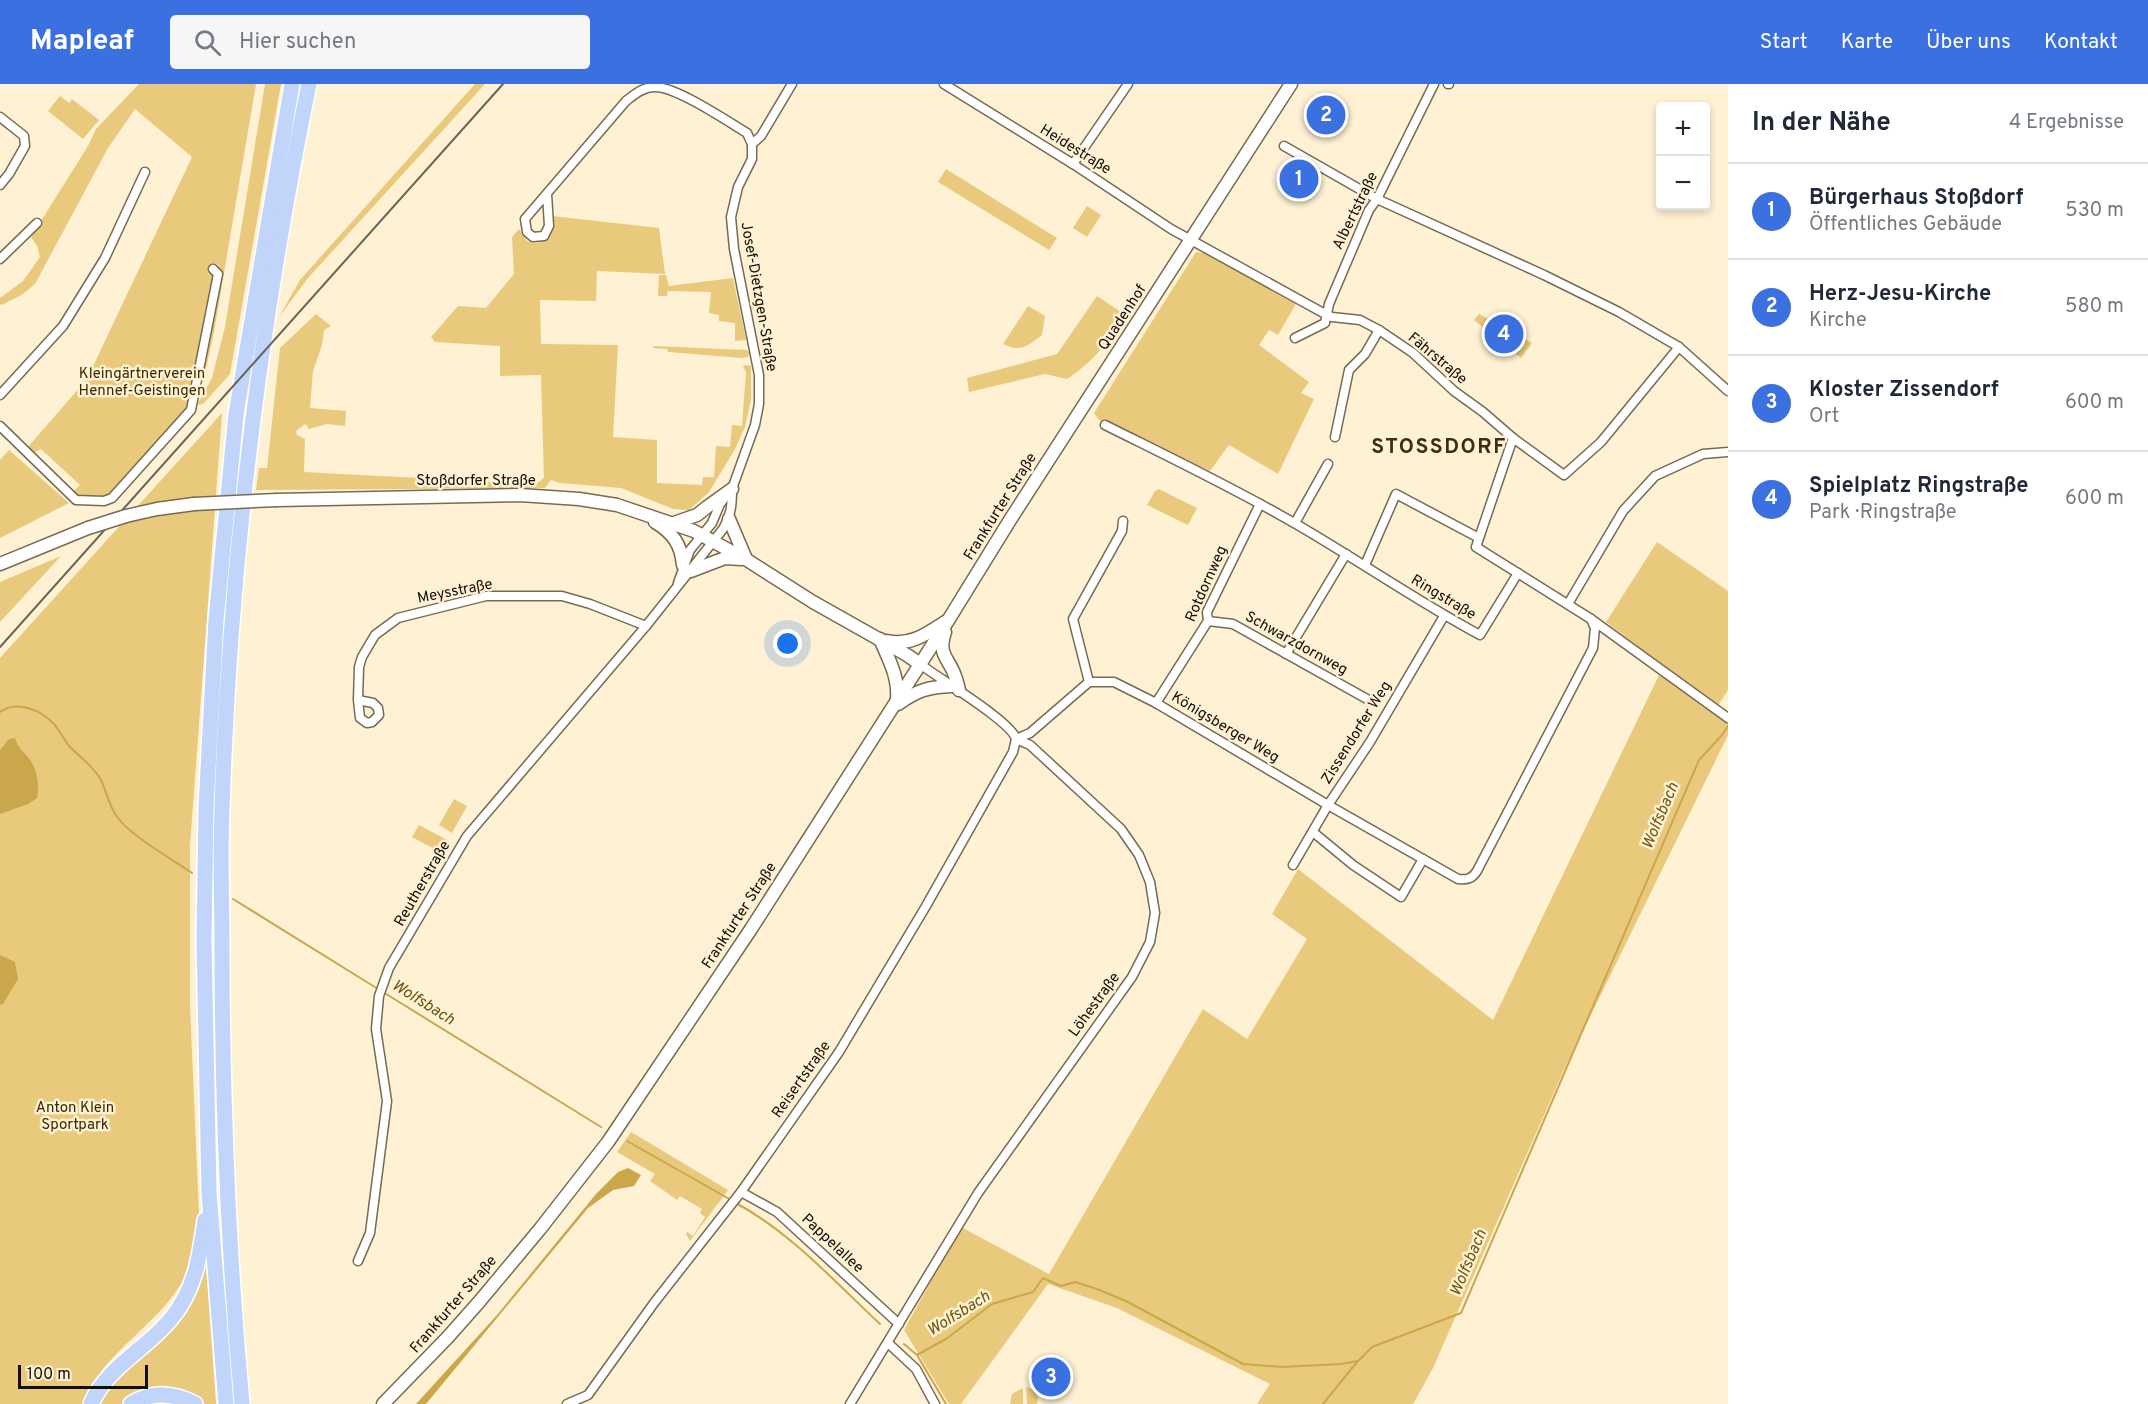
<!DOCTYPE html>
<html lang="de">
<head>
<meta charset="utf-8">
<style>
  :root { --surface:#fff; --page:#f6f6f7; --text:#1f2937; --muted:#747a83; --line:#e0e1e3; --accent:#3b70e0 }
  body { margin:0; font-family:Overpass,sans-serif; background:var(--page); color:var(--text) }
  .controls { position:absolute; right:18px; top:18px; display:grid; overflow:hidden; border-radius:6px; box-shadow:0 3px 9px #0003 }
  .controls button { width:54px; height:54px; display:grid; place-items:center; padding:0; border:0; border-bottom:2px solid var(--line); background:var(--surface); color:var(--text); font:30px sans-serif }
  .scale { position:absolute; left:18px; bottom:15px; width:130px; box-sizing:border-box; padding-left:6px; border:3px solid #130f06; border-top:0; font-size:16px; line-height:21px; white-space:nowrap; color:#130f06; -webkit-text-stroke:4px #fef1d4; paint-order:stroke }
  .you { position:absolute; left:788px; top:560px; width:21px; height:21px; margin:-15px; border:4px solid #fff; border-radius:50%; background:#1a73e8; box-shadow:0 0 0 9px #1a73e833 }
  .badge { display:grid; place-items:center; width:39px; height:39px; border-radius:50%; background:var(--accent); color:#fff; font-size:20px; font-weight:700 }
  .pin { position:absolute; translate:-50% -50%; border:3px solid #fff; box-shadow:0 2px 6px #0006 }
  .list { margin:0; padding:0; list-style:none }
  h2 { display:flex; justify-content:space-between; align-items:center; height:78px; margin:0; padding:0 24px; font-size:26px }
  h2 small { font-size:20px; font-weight:400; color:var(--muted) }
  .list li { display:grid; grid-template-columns:39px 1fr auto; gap:18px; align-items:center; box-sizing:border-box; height:96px; padding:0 24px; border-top:2px solid var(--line) }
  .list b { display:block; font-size:22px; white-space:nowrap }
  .list p { margin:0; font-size:20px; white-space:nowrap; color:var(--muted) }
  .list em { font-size:20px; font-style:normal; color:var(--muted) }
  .icon { flex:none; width:33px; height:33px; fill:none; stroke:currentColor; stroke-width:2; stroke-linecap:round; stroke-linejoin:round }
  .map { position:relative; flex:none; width:1728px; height:1320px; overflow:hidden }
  header { display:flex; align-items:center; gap:36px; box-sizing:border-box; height:84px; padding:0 30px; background:var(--accent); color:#fff }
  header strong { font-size:28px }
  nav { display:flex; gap:33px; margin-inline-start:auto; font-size:21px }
  .search { width:420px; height:54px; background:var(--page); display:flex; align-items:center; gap:15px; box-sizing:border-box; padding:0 21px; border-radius:6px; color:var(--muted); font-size:22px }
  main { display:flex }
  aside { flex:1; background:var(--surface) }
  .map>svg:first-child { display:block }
  .green { fill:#e9c97c }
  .water { fill:#cba74b }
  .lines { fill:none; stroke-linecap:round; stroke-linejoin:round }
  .stream { stroke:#cba74b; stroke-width:2 }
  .minor-casing { stroke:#766b51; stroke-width:11 }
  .secondary-casing { stroke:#766b51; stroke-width:15 }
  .motorway-casing { stroke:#fff; stroke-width:18 }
  .minor { stroke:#fff; stroke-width:8 }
  .secondary { stroke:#fff; stroke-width:12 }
  .motorway { stroke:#c1d5fb; stroke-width:15 }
  .rail { stroke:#6a6352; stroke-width:2 }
  .secondary-bridge-casing { stroke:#766b51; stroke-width:15; stroke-linecap:butt }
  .secondary-bridge { stroke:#fff; stroke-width:12 }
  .labels { text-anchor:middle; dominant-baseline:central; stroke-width:5; stroke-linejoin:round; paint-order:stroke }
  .street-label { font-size:15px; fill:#130f06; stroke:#fef1d4 }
  .park-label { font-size:15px; fill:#382a01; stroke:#fef1d4 }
  .water-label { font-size:16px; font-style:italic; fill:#6c540c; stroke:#fef1d4 }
  .district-label { font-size:21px; font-weight:bold; letter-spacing:1.5px; fill:#382f17; stroke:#fef1d4 }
</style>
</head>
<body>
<header>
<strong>Mapleaf</strong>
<div class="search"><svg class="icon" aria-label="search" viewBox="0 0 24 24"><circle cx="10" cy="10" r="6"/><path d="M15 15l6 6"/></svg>Hier suchen</div>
<nav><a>Start</a><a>Karte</a><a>Über uns</a><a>Kontakt</a></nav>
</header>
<main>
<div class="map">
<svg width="1728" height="1320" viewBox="0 0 1728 1320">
  <rect width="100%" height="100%" fill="#fef1d4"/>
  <g class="green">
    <path d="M139,0H256L214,248L206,285L200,291L221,186L217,179L189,322L111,411L80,414L73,408L80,401L41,365L33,369L28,363L87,295L192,73L135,25L108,64L35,200L23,210L2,221L0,220V214L23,197L40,173L37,162L31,153L88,62L96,45Z"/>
    <path d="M265,0H281L230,290L203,320L197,321L212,294L225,243Z"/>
    <path d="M475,0H485L308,194L279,233L300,196Z"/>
    <path d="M60,12L69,19L72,15L99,36L83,55L48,27Z"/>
    <path d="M946,85L1057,154L1049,166L938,98Z"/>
    <path d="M1087,122L1101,131L1087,153L1073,144Z"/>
    <path d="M552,132L659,144L665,190L597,187L596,217L540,216L541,260L618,261L613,353L657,356V399L702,401L703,393H714L716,362L730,363L732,341L742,342L746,288L743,283L745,281L751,282V315L745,343L734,367L709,408L689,426L673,425L621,404L560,399L551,396L545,404L256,406L259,384H267L280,264L316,230L331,242L324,246L322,261L313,287L310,324L346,327L345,342L327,340L308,345V342L305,340L296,347L297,351L305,355L304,388L536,400L544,394L541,291L500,292V262L435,258L431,253L458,222L486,224L514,190L512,153L519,145L527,157C545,164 555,149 552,132Z"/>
    <path d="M1196,168L1204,169L1297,218L1278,251L1269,246L1259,261L1309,298L1301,309L1314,315L1278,390L1229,361L1210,387L1099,336L1094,329Z"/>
    <path d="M659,191H666L669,202L733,194L746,256L735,257V239L719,237V231L709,229L711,208L668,207L667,212H658Z"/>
    <path d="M1097,212L1124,230C1105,261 1098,274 1067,295L1045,290L969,308L967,294L1057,270Z"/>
    <path d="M1028,222L1045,232L1042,251C1027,262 1021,269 1003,260Z"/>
    <path d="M1479,230L1532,259L1521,274L1474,236Z"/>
    <path d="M653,262L747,266L750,269L748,273L742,274L668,268L667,265L653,264Z"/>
    <path d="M222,329L190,762V922L199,1130C196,1150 195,1174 185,1193C160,1241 103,1267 82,1320H0V574Z"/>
    <path d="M9,366L69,419L0,454V376Z"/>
    <path d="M1159,405L1197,424L1188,441L1147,421L1155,407Z"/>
    <path d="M1657,458L1728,507V606L1717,623L1606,538Z"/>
    <path d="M61,472L0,538V498Z"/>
    <path d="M1660,589L1728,639V651L1563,988L1433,1284L1413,1320H1257L1270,1300L1117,1224L1048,1200L961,1320H949L904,1246L961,1143L1049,1190L1203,925L1247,955L1307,855L1272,830L1298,785L1493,936Z"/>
    <path d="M454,715L467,722L452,749L439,741Z"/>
    <path d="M419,741L447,756L440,768L412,753Z"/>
    <path d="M631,1048L728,1106L690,1157L686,1150L687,1148L693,1152L705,1133L700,1129L702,1125L680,1112L677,1116L650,1097L655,1090L617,1068Z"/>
    <path d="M206,1179L216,1320H97L109,1300L147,1269L188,1227Z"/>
    <path d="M1026,1303C1035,1306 1040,1311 1037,1320H1027Z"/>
    <path d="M1023,1304V1320H1010L1012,1310Z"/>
  </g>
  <g class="water">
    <path d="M15,654C18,664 22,666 28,673C37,684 40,701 37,714L28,720L0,730V666L9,655Z"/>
    <path d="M0,871L15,878L18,895L3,920L0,921Z"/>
    <path d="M628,1084L641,1091L634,1102L613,1106L588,1124L426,1320H416L497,1231L596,1110L618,1088Z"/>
  </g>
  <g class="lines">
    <g class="stream">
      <path d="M0,628C17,616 41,626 54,640C60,647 64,656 70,663C80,673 94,683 101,696C107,709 109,723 118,734C130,751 173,776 192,789"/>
      <path d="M233,815L378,905"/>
      <path d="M383,908L601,1043"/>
      <path d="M627,1057L731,1116"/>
      <path d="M736,1119C791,1149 834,1197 880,1240"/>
      <path d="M904,1260L917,1271L946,1255L992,1220L1033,1208L1043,1194L1061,1202L1075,1198L1097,1205L1126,1217L1243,1280L1282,1283L1341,1280L1358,1277L1372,1263L1461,1229L1699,676L1722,651L1728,642"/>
      <path d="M917,1271L946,1320"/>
      <path d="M1323,1320L1357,1278"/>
    </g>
    <g class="minor-casing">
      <g id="minor">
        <path d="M944,0L1073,80L1171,145L1327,231L1332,233L1360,236L1379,246L1413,269L1454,307L1483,328L1513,354L1476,463L1591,535L1728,634"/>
        <path d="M1448,0H1449"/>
        <path d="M0,33L24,52L25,62L9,90L0,101"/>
        <path d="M752,60L761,52L792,0"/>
        <path d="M1284,62L1377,115L1544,191L1619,228L1679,263L1728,307"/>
        <path d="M1073,80L1128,0"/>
        <path d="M547,110L549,142L544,152L533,153L527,148L525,135L626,17C635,10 643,3 655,3C677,3 727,37 747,49L752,60V75L738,103L731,133L734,165L759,291V320L755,341L732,405L720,420L712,439L690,466L678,499"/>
        <path d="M0,175L37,139"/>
        <path d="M1295,254L1325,239L1329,220L1369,126L1377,115L1434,0"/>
        <path d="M0,311L63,242L105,174L145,88"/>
        <path d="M1105,341C1169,373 1234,404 1296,440C1358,476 1417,517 1480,551L1518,489"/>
        <path d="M0,342L76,416L104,417L112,414L191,326L218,190L213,185"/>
        <path d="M1335,353L1349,286L1365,270L1379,246"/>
        <path d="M1513,354L1564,391L1601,358L1679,263"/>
        <path d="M1295,439L1328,380"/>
        <path d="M1365,481L1396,410L1479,454"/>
        <path d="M1568,520L1623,427L1655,392L1703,370L1728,368"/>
        <path d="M1208,537L1233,540L1367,615"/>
        <path d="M1286,570L1346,470"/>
        <path d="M1089,598L1073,535L1122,447L1123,437"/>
        <path d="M358,616L373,619L378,624L379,631L372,638L367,639L360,634L358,616L359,583L362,573L375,551L398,534L486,512H562L590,520L646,542"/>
        <path d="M1156,619L1208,537L1207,528L1260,420"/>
        <path d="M1313,748L1353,781L1401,813L1423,775"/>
        <path d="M1293,781L1328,721L1370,658L1444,532"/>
        <path d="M741,1108L777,1128L899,1240"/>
        <path d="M358,1177L370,1149L387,1017L376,945L379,912L389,884L467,752L646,542L723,445C731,432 732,421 732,405"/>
        <path d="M888,1259L916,1285L935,1320"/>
        <path d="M567,1320L588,1311L654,1219L741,1108L839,968L926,822L1013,668L1016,655L1030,649L1089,598H1114L1156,619L1328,721L1458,795C1467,796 1472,795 1477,787L1593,564L1595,544L1591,535"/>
        <path d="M850,1320L978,1109L1132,893L1150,858L1155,829L1150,798L1139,771L1121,745L1030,661L1016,655C1012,638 938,594 920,580"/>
      </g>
    </g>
    <g class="secondary-casing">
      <g id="secondary">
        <path d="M277,416L520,411L579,415L617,421L694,447L747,476L813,518L907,571L920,580"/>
        <path d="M126,432L157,425L194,420"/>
        <path d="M729,435L746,475"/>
        <path d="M655,438C673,449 681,460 683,481"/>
        <path d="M674,439L697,431L707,423L732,405"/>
        <path d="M0,480L88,444"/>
        <path d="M691,487L725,474L741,475"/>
        <path d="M945,548C937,571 949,574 955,592C957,597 958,602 959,606"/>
        <path d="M880,555C889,576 899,593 897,616"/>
        <path d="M887,557C910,562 925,551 945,538"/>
        <path d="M898,620C918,606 928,603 952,602"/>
        <path d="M383,1320L448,1253L479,1218L540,1145L608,1058L751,845L949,535L1010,436L1291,0"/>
      </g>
    </g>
    <g class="motorway-casing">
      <g id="motorway">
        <path d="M91,1320C107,1283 145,1266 170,1236C195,1207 200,1172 205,1136"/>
        <path d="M131,1320C152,1307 174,1309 195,1320"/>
        <path d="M226,1320L209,1109L204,856L206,723L216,536L236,330L292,0"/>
        <path d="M242,1320C228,1167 222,1014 222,861C222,816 220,772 222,727C229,483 260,239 309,0"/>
      </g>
    </g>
    <use href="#minor" class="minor"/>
    <use href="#secondary" class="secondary"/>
    <use href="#motorway" class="motorway"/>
    <path class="rail" d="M0,563L503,0"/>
    <g class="secondary-bridge-casing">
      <g id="secondary-bridge">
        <path d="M194,420L277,416"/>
        <path d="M88,444L126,432"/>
      </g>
    </g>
    <use href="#secondary-bridge" class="secondary-bridge"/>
  </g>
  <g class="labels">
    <g class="street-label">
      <text transform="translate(1075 66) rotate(32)">Heidestraße</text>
      <text transform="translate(1356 127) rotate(-64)">Albertstraße</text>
      <text transform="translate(758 213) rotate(80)">Josef-Dietzgen-Straße</text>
      <text transform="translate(1123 234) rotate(-57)">Quadenhof</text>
      <text transform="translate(1437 275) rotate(40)">Fährstraße</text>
      <text x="476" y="397">Stoßdorfer Straße</text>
      <text transform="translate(1001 423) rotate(-58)">Frankfurter Straße</text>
      <text transform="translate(1207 500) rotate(-66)">Rotdornweg</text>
      <text transform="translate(455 508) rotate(-11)">Meysstraße</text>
      <text transform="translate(1443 514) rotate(31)">Ringstraße</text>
      <text transform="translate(1296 560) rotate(29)">Schwarzdornweg</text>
      <text transform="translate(1225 644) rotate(31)">Königsberger Weg</text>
      <text transform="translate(1357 649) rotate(-58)">Zissendorfer Weg</text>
      <text transform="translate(423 800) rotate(-60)">Reutherstraße</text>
      <text transform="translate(740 832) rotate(-57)">Frankfurter Straße</text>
      <text transform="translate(1095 921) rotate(-54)">Löhestraße</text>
      <text transform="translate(802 996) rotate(-55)">Reisertstraße</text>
      <text transform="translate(832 1160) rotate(43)">Pappelallee</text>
      <text transform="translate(454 1221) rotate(-49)">Frankfurter Straße</text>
    </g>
    <g class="park-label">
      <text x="142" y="290">Kleingärtnerverein<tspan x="142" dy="17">Hennef-Geistingen</tspan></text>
      <text x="75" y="1024">Anton Klein<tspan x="75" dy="17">Sportpark</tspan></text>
    </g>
    <g class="water-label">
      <text transform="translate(1661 732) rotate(-67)">Wolfsbach</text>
      <text transform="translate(423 919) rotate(32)">Wolfsbach</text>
      <text transform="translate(1469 1179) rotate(-67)">Wolfsbach</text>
      <text transform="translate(959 1230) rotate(-32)">Wolfsbach</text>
    </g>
    <g class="district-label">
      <text x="1439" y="363">STOSSDORF</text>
    </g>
  </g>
</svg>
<div class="controls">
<button>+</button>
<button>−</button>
</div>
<div class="scale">100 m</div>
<div class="you"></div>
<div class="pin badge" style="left:1299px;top:95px">1</div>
<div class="pin badge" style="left:1326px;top:31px">2</div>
<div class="pin badge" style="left:1051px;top:1293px">3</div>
<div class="pin badge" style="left:1504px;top:250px">4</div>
</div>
<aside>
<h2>In der Nähe<small>4 Ergebnisse</small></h2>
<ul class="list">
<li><span class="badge">1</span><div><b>Bürgerhaus Stoßdorf</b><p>Öffentliches Gebäude</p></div><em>530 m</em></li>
<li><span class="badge">2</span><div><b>Herz-Jesu-Kirche</b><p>Kirche</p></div><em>580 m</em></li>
<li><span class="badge">3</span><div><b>Kloster Zissendorf</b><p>Ort</p></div><em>600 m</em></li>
<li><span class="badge">4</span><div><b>Spielplatz Ringstraße</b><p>Park · Ringstraße</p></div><em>600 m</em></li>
</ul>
</aside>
</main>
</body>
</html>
